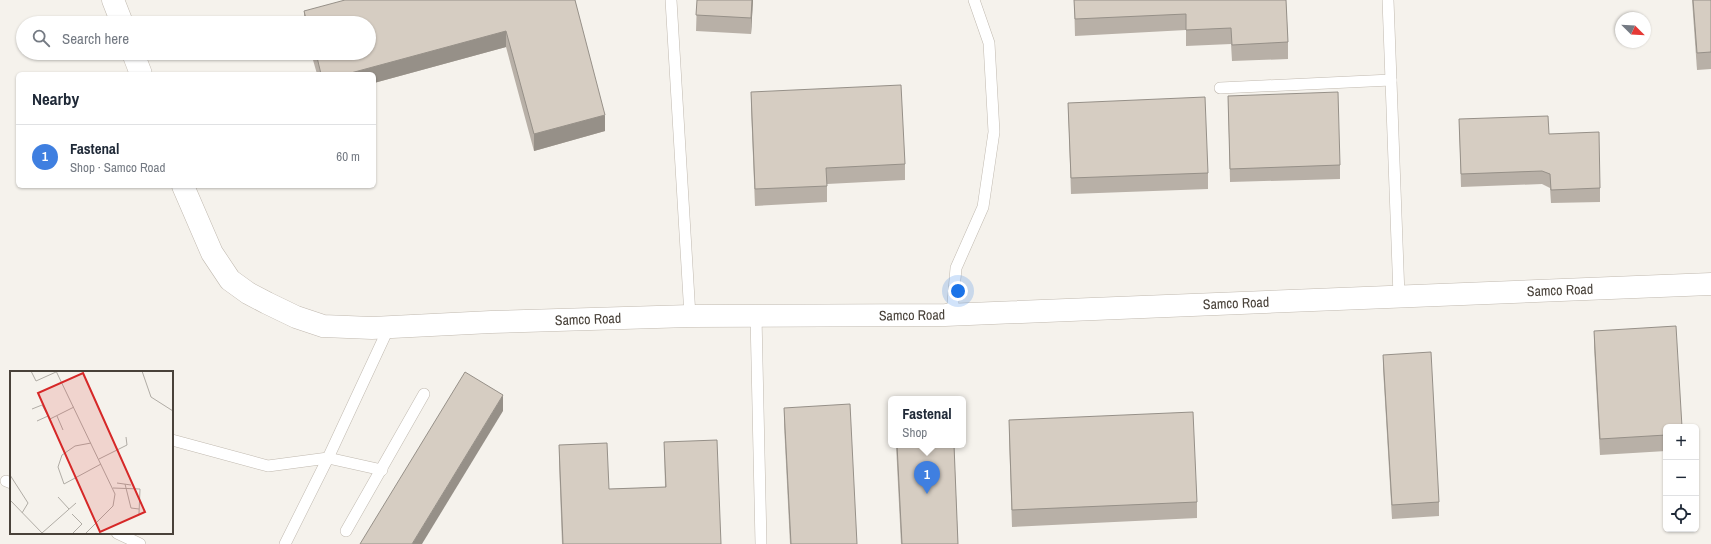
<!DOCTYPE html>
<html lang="en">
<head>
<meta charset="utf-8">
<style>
  :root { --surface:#fff; --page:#f6f6f7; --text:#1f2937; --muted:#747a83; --line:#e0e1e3; --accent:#d93025 }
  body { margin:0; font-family:"Archivo Narrow",sans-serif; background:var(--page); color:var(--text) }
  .controls { position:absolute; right:12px; bottom:12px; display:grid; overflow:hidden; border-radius:6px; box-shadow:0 1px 3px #0004 }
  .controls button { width:36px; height:36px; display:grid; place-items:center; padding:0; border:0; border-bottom:1px solid var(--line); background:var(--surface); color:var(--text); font:20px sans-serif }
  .compass { position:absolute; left:1615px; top:12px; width:36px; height:36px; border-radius:50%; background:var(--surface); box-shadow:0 1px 3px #0004; rotate:114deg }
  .you { position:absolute; left:958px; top:291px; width:14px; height:14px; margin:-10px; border:3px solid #fff; border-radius:50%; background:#1a73e8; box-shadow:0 0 0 6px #1a73e833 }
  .badge { display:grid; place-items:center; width:26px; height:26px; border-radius:50%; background:var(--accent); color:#fff; font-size:13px; font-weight:700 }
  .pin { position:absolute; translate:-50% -33px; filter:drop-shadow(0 1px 2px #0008) }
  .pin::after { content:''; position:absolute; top:21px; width:14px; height:12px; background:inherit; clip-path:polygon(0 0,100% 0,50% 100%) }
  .popup { position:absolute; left:888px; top:396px; width:78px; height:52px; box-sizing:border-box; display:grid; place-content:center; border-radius:6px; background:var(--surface); filter:drop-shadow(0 1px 3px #0005); font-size:13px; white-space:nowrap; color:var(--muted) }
  .popup b { font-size:15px; color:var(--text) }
  .popup::after { content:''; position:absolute; left:50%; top:100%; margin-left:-8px; border:8px solid transparent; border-top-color:var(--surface) }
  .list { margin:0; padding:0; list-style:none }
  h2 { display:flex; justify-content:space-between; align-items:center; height:52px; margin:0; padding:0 16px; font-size:17px }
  h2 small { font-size:13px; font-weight:400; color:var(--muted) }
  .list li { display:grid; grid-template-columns:26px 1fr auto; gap:12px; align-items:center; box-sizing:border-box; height:64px; padding:0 16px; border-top:1px solid var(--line) }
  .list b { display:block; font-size:15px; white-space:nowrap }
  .list p { margin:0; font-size:13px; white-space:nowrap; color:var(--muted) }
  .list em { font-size:13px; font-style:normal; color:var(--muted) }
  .icon { flex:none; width:22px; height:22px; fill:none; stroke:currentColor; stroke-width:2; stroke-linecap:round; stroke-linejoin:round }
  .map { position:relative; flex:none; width:1711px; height:544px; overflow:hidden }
  .search { position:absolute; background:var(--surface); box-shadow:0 1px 3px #0004; left:16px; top:16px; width:360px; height:44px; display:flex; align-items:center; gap:10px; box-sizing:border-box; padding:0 14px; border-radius:22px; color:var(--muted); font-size:15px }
  .panel { position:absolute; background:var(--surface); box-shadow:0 1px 3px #0004; left:16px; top:72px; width:360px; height:116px; border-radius:6px }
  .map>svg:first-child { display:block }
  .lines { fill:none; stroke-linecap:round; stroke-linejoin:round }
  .lane-casing { stroke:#c0b9af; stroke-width:12 }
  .street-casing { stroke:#c0b9af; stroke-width:23 }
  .lane { stroke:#fff; stroke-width:11 }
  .street { stroke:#fff; stroke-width:22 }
  .wall { fill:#b8b0a7 }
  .shaded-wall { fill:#969088 }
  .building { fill:#d6cdc2; stroke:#969088 }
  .labels { text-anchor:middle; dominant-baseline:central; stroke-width:4; stroke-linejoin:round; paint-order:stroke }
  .street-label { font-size:14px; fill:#49423a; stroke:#fff }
  .inset-road { fill:none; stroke:#b0aca5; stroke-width:1 }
  .view { fill:#d62828; fill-opacity:0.15; stroke:#d62828; stroke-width:2 }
  .inset-edge { fill:none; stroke:#49423a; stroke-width:2 }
</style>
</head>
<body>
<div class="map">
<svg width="1711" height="544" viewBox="0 0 1711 544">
  <rect width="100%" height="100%" fill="#f5f2ec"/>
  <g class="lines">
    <g class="lane-casing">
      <g id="lane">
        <path d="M671,0L690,316"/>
        <path d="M1388,0L1399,296"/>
        <path d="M1220,88L1391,80"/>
        <path d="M952,314L956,268L983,207L994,132L989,43L974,0"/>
        <path d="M756,316L761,544"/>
        <path d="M172,440L268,466L328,458L382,470"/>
        <path d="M6,481L11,483"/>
        <path d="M346,531L424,394"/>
        <path d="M117,533L140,544"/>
        <path d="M285,544L328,458L389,327"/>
      </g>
    </g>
    <g class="street-casing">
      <g id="street">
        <path d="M113,0L122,23"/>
        <path d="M133,53L141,74"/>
        <path d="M183,186L212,253L230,280L248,293L267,303L296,317L323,326L372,328L491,322L690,316L945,315L1711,284"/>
      </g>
    </g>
    <use href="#lane" class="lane"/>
    <use href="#street" class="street"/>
  </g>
  <g class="wall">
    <path d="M575,0L605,131L534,151L506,47L374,83V74H317L311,53H369V23H304V11Z"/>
    <path d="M697,0H753L751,34L696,31Z"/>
    <path d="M1074,0H1286L1288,42V59L1232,61L1231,44L1186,46V30L1075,36Z"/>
    <path d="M1692,0H1711V69L1697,70Z"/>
    <path d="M751,92L905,164V180L827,184V202L755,206L751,108Z"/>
    <path d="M1228,96L1340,165V179L1230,182Z"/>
    <path d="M1068,103L1208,173V189L1071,194Z"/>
    <path d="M1459,119L1549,134L1600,188V202L1551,203L1550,188L1542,184L1461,187Z"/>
    <path d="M1594,331L1666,427V451L1600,455L1594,347Z"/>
    <path d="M1383,355L1439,502V516L1392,519L1383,368Z"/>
    <path d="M784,408L857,544H790L784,424Z"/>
    <path d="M1009,420L1197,502V518L1012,527L1009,436Z"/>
    <path d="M664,442L721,544H562L559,461V445L609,489L665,487Z"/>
    <path d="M896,445H954L958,544H901Z"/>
  </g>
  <g class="shaded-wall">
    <path d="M752,0H753L751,34V18Z"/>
    <path d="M506,31V47L374,83V74H347Z"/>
    <path d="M605,115V131L534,151V134Z"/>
    <path d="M503,395V411L422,544H412Z"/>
  </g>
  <g class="building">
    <path d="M345,0H575L605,115L534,134L506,31L347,74H321L316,53H369V23H307L304,11Z"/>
    <path d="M697,0H752L751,18L696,15Z"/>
    <path d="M1074,0H1286L1288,42L1232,45L1231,28L1186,30V14L1075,19Z"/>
    <path d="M1693,0H1711V52L1697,53Z"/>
    <path d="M901,85L905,164L826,168L827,186L755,189L751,92Z"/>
    <path d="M1338,92L1340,165L1230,169L1228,96Z"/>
    <path d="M1205,97L1208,173L1071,178L1068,103Z"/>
    <path d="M1548,116L1549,134L1599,132L1600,188L1551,190L1550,174L1542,171L1461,174L1459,119Z"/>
    <path d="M1676,326L1682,427H1666V435L1600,439L1594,331Z"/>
    <path d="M1431,352L1439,502L1392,505L1383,355Z"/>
    <path d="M465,372L503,395L412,544H360Z"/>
    <path d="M850,404L857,544H791L784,408Z"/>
    <path d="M1193,412L1197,502L1012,510L1009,420Z"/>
    <path d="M717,440L721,544H563L559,445L607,443L609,489L666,487L664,442Z"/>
    <path d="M897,445H954L958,544H902Z"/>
  </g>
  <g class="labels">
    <g class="street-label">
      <text transform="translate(1560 290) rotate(-2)">Samco Road</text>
      <text transform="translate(1236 303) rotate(-2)">Samco Road</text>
      <text transform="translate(912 315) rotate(-1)">Samco Road</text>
      <text transform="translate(588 319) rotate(-2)">Samco Road</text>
    </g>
  </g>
  <g transform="translate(10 371)">
    <rect width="163" height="163" fill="#f5f2ec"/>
    <path class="inset-road" d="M21,0L26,10L46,1M46,0L105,123L103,135L75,163M132,0L141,26L163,40M22,38L32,34L40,48L64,36M47,45L53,59M27,50L38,45M81,72L65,75L52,84L48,96L54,113L91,93M89,88L117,74L116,66M0,104L18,132L12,142M107,112L121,114M115,113L121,137L129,138M103,117L130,118L129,143M48,126L59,138M0,129L33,163M32,162L66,132M62,163L72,153L62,143"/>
    <path class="view" d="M73,2L135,141L90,161L28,22Z"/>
    <rect width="163" height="163" class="inset-edge"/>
  </g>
</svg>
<div class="controls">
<button>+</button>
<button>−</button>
<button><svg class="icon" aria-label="locate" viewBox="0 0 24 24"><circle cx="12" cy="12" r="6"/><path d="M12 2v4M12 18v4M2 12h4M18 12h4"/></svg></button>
</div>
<svg class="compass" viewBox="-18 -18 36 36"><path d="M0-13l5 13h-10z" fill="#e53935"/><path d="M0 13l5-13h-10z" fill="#747a83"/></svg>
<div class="you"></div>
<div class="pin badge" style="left:927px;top:494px;background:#3f7fe0">1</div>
<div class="popup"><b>Fastenal</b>Shop</div>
<div class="search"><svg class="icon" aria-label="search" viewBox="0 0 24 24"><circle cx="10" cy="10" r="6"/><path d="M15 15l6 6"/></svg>Search here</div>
<section class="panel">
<h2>Nearby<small></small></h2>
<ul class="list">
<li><span class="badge" style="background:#3f7fe0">1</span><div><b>Fastenal</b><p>Shop · Samco Road</p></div><em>60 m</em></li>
</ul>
</section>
</div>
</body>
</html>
